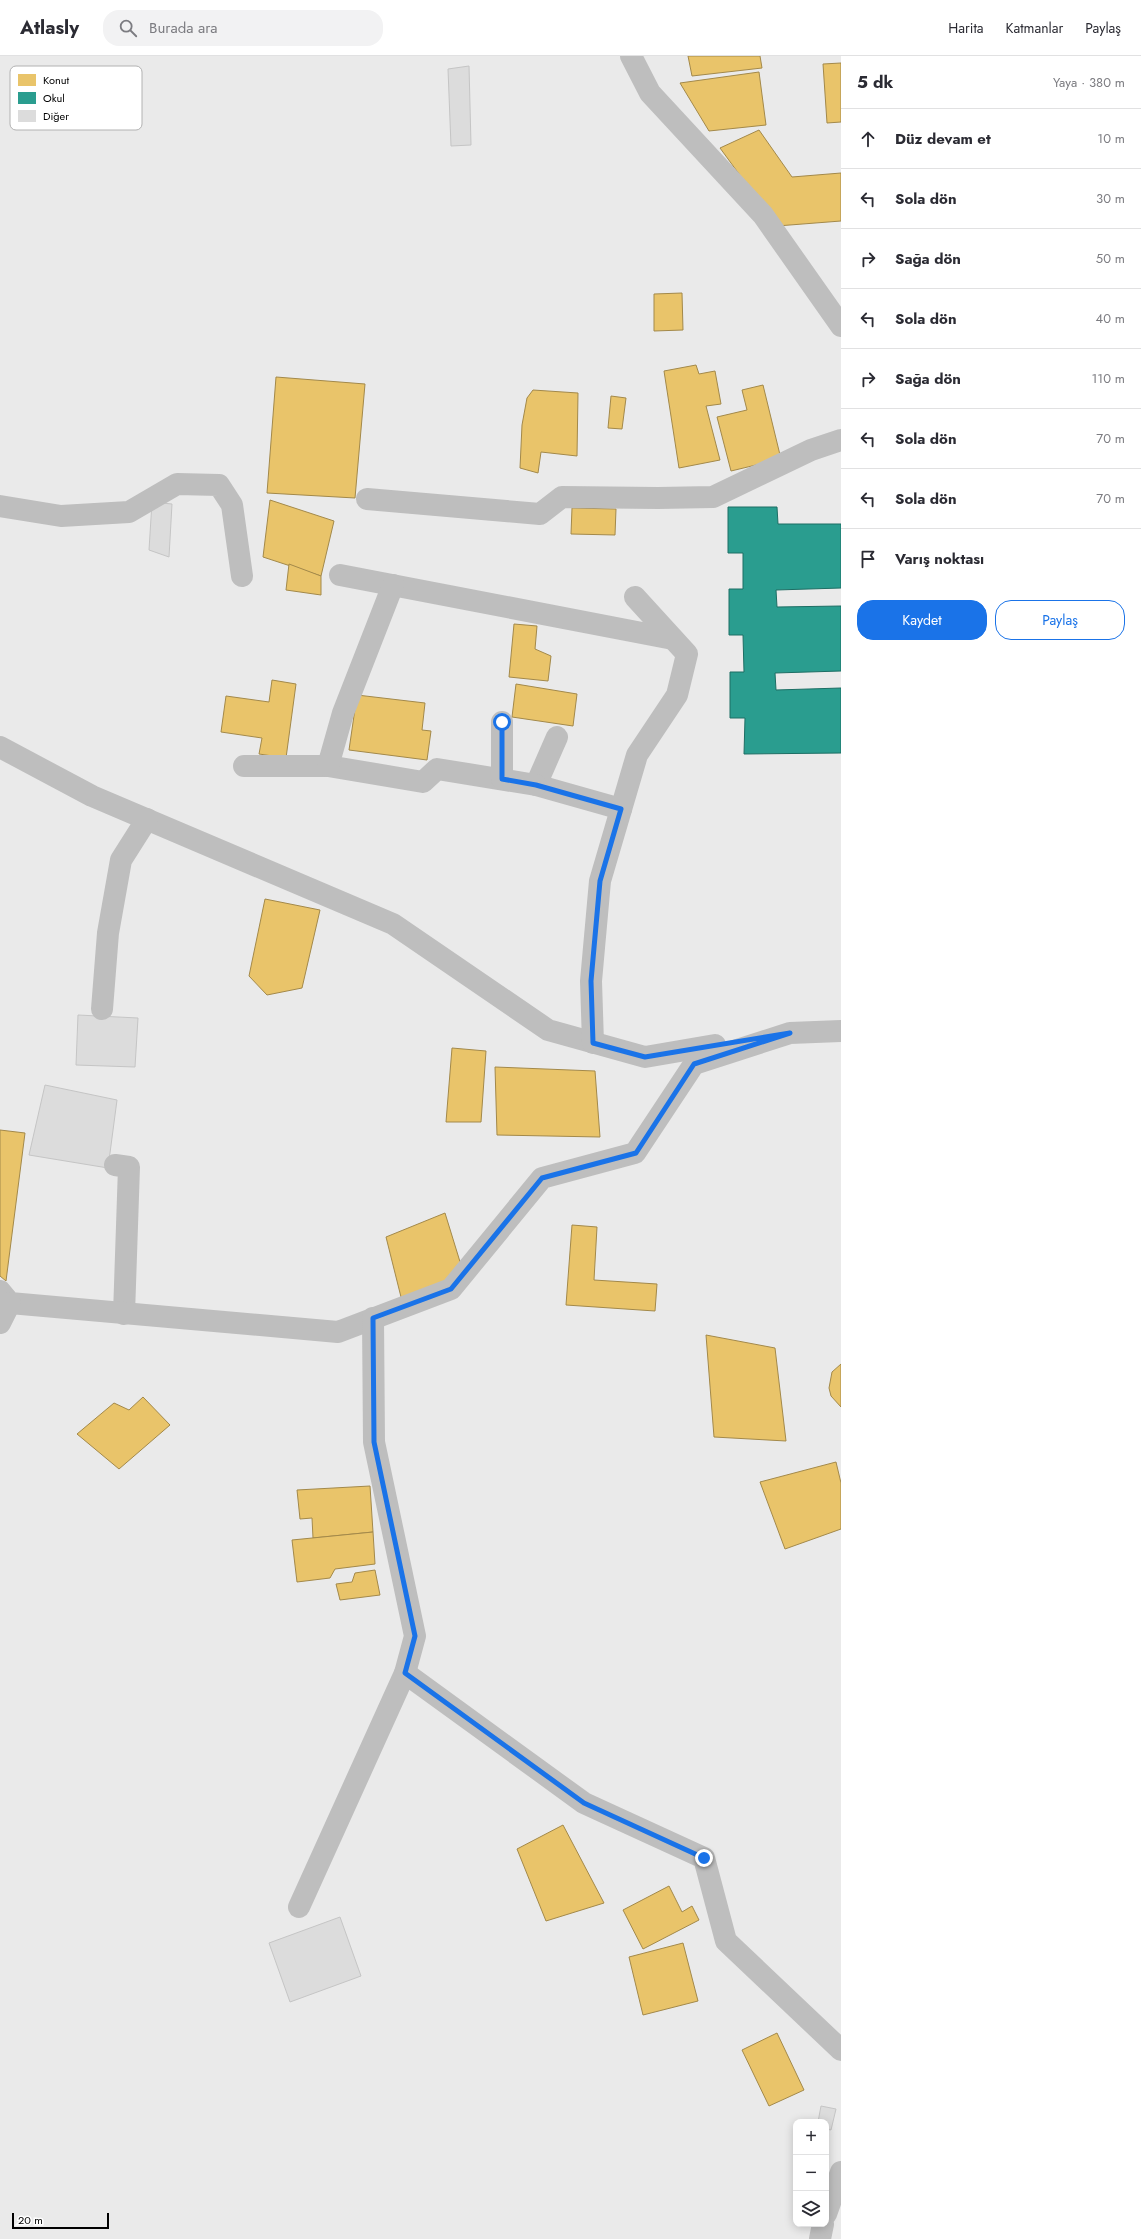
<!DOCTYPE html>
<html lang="tr">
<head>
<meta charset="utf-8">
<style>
  :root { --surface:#fff; --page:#f2f2f3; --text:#2b2b33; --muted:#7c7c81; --line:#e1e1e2; --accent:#1a73e8 }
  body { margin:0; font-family:Jost,sans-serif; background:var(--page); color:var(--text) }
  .controls { position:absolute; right:12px; bottom:12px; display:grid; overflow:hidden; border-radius:8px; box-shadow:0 2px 10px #0003 }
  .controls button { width:36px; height:36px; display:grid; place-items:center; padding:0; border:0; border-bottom:1px solid var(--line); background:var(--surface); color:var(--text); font:20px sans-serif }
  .scale { position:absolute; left:12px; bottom:10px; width:97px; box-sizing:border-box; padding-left:4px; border:2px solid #000; border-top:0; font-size:11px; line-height:14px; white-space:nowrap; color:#000; -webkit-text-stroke:3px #fff; paint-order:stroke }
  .stop { position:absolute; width:12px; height:12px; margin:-9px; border:3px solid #1a73e8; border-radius:50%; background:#fff }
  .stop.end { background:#1a73e8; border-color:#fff; box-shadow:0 1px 4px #0008 }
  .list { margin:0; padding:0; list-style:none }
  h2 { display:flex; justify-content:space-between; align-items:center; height:52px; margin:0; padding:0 16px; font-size:17px }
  h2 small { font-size:13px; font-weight:400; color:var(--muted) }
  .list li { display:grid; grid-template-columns:26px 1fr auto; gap:12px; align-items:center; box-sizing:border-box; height:60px; padding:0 16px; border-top:1px solid var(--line) }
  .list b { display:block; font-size:15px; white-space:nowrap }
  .list em { font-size:13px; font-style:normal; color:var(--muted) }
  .actions { display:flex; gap:8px; padding:12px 16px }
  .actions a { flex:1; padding:9px 0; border:1px solid var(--accent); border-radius:16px; text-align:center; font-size:14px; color:var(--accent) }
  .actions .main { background:var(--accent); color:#fff }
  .icon { flex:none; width:22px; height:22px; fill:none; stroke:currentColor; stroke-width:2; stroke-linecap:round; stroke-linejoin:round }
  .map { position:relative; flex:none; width:841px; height:2183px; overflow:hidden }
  header { display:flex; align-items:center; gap:24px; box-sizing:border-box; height:56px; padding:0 20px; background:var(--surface); border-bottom:1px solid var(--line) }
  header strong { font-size:19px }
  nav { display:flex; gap:22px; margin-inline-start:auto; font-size:14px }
  .search { width:280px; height:36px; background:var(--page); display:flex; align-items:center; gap:10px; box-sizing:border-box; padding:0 14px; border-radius:16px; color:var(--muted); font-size:15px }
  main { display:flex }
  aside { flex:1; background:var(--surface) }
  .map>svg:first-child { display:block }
  .green { fill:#eaeaea; fill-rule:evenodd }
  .homes { fill:#e9c46a; stroke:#a3894a }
  .schools { fill:#2a9d8f; stroke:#1d6e64 }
  .building { fill:#dcdcdc; stroke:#c5c5c5 }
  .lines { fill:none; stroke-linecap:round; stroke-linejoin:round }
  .minor { stroke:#bebebe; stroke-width:22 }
  .route { stroke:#1a73e8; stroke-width:5 }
  .key { fill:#fff; stroke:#b2b2b2; stroke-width:1 }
  .key-label { font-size:11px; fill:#000 }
</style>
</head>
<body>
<header>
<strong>Atlasly</strong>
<div class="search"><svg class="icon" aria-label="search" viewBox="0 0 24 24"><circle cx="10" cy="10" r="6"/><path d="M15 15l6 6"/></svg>Burada ara</div>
<nav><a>Harita</a><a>Katmanlar</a><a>Paylaş</a></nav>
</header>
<main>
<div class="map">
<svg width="841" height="2183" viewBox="0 0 841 2183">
  <rect width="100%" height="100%" fill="#fff"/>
  <path class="green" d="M0,0H841V2183H0ZM796,2066H826V2168H796Z"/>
  <g class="homes">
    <path d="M688,0H760L762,12L692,20Z"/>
    <path d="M841,7V66L827,67L823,8Z"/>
    <path d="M759,16L766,69L709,75L680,27Z"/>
    <path d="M759,74L792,121L841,117V165L777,170L720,92Z"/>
    <path d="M682,237L683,274L654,275V238Z"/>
    <path d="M696,309L699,318L715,315L721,348L706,350L720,404L679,412L664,315Z"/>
    <path d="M276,321L365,328L355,442L267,437Z"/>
    <path d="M763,329L781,403L731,415L717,361L747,354L742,334Z"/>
    <path d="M533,334L578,337L577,400L541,396L538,417L520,412L522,369L527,342Z"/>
    <path d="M611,340L626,342L622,373L608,372Z"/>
    <path d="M270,444L334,465L321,520L263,501Z"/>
    <path d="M572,452L616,453L615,479L571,478Z"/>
    <path d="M289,508L321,520V539L286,534Z"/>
    <path d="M514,568L537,570L535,593L551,600L548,625L509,621Z"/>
    <path d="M272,624L296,628L286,702L259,698L262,682L221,676L226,640L269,646Z"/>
    <path d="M516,628L577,638L573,670L512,661Z"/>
    <path d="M357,639L425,647L422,674L431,675L427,704L349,694Z"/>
    <path d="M265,843L320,854L302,932L267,939L249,920Z"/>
    <path d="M452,992L486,995L481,1066H446Z"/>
    <path d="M495,1011L595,1015L600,1081L497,1079Z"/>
    <path d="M0,1074L25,1077L6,1225L0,1220Z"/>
    <path d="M445,1157L461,1209L450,1227L402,1245L386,1181Z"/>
    <path d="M572,1169L597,1171L594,1224L657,1228L655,1255L566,1249Z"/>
    <path d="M706,1279L775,1292L786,1385L714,1381Z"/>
    <path d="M841,1308V1351L831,1340L829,1332L832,1316Z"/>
    <path d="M143,1341L170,1369L119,1413L77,1378L114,1347L129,1354Z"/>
    <path d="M836,1406L841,1427V1473L785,1493L760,1426Z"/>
    <path d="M370,1430L373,1476L313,1482L312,1462L300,1463L297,1434Z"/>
    <path d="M373,1476L375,1508L335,1513L330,1522L297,1526L292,1484Z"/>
    <path d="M375,1514L380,1539L340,1544L336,1528L352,1526L355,1517Z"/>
    <path d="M563,1769L604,1847L546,1865L517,1793Z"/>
    <path d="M669,1830L682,1856L692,1850L699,1864L643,1893L623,1854Z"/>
    <path d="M683,1887L698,1945L643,1959L629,1901Z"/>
    <path d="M777,1977L804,2034L769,2050L742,1994Z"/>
  </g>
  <path class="schools" d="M728,451H777L778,468H841V532L776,534L777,551L841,550V615L775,617L776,634L841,632V697L744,698L745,662H730V616H744L743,579H729V533H743V497H728Z"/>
  <g class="building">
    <path d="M469,10L471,89L451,90L448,13Z"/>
    <path d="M152,446L172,448L169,501L149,494Z"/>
    <path d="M78,959L138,962L135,1011L76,1009Z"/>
    <path d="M45,1029L117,1044L108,1112L29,1099Z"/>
    <path d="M340,1861L361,1920L290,1946L269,1887Z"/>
    <path d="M821,2050L836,2053L831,2074L826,2073V2066H818Z"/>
  </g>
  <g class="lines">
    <g class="minor">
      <path d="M631,0L650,37L763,159L841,270"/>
      <path d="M367,443L540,458L562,441L658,442L713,441L811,394L841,384"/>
      <path d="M0,450L61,460L129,456L177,428L219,429L232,449L242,520"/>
      <path d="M340,519L673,583"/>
      <path d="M557,681L536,729L621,753"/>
      <path d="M0,691L92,740L393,868L548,974L645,1001L715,989"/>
      <path d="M244,710H328L423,726L437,713L536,729"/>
      <path d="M328,710L343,657L393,529"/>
      <path d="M502,723V666"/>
      <path d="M102,953L108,877L121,804L147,763"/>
      <path d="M593,987L591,925L600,825L637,699L677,639L687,598L635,541"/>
      <path d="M115,1109L129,1111L124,1258"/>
      <path d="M0,1235L10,1247L338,1276L451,1233L542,1122L635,1097L694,1008L790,977L841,975"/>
      <path d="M373,1262L374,1386L415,1580L405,1617"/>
      <path d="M0,1267L10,1247"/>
      <path d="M299,1851L405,1617L584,1747L704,1802L726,1885L841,1994"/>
      <path d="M826,2158L841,2116"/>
      <path d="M820,2183L823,2168"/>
    </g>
  </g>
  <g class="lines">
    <path class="route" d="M502,666V723L536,729L621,753L600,825L591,925L593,987L645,1001L790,977L694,1008L636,1097L542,1122L451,1233L373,1262L374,1386L415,1580L405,1617L584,1747L704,1802"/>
  </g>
  <rect x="10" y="10" width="132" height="64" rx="6" class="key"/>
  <rect x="18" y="18" width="18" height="12" fill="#e9c46a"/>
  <rect x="18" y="36" width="18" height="12" fill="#2a9d8f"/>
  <rect x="18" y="54" width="18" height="12" fill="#dcdcdc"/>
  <g class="key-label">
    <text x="43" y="28">Konut</text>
    <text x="43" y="46">Okul</text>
    <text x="43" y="64">Diğer</text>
  </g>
</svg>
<div class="controls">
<button>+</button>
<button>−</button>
<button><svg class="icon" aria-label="layers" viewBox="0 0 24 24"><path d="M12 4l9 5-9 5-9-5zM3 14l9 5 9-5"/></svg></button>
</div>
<div class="scale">20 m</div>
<div class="stop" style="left:502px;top:666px"></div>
<div class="stop end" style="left:704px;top:1802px"></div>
</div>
<aside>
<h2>5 dk<small>Yaya · 380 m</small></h2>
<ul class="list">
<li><svg class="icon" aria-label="ahead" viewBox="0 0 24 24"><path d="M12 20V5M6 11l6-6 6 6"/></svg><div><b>Düz devam et</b></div><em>10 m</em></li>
<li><svg class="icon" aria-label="left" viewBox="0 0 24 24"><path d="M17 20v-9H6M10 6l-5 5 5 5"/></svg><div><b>Sola dön</b></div><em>30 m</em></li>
<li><svg class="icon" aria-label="right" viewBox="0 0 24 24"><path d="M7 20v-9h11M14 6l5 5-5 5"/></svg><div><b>Sağa dön</b></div><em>50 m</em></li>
<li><svg class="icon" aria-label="left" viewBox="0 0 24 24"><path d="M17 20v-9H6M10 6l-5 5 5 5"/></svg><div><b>Sola dön</b></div><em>40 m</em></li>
<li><svg class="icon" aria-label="right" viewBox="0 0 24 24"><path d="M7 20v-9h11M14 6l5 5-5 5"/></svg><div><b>Sağa dön</b></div><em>110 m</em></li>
<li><svg class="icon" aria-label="left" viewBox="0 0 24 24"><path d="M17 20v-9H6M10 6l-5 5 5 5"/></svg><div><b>Sola dön</b></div><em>70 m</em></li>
<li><svg class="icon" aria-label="left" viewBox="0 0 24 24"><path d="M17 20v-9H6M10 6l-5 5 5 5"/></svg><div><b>Sola dön</b></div><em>70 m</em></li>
<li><svg class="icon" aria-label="arrive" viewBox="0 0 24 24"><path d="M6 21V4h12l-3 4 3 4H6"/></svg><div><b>Varış noktası</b></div></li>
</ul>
<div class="actions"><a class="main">Kaydet</a><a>Paylaş</a></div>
</aside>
</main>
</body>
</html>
